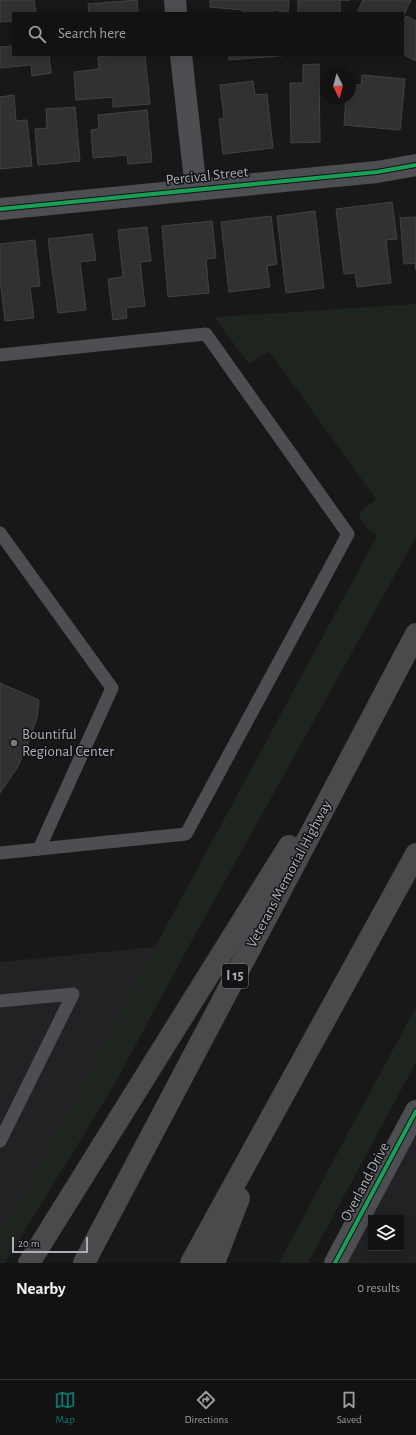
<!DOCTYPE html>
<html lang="en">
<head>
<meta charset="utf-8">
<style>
  :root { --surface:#121212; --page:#1f2020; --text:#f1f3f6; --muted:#9c9e9f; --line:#313232; --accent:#0f766e }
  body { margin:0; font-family:"Alegreya Sans",sans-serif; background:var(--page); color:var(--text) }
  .controls { position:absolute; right:12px; bottom:12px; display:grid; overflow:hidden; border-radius:0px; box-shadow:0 2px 10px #0003 }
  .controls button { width:36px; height:36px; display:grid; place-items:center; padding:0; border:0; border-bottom:1px solid var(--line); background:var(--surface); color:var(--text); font:20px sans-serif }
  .compass { position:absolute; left:320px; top:68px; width:36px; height:36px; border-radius:50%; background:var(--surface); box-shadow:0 2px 10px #0003; rotate:174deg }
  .scale { position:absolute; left:12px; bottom:10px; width:76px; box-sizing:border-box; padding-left:4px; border:2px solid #aab0b8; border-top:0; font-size:11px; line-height:14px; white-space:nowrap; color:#aab0b8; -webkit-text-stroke:3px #121214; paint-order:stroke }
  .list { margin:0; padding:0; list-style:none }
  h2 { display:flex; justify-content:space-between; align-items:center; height:52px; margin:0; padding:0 16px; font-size:17px }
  h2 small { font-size:13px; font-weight:400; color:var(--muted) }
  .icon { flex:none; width:22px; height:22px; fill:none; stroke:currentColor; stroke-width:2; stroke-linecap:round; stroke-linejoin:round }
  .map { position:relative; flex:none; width:416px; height:1263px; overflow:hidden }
  .search { position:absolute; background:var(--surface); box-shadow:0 2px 10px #0003; left:12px; right:12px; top:12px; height:44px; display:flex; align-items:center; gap:10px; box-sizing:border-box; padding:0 14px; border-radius:0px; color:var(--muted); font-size:15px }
  .sheet { height:116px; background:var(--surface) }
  nav { display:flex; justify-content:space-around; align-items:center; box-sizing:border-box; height:56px; border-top:1px solid var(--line); background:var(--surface); font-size:11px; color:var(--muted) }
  nav a { display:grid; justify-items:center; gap:2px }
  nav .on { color:var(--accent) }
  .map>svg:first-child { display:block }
  .built { fill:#222224; fill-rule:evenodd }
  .green { fill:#1e251f }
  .building { fill:#313132; stroke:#404244 }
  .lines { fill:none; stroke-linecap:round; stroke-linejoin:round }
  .lane { stroke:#4c4e51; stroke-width:13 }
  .street { stroke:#4c4e51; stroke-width:22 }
  .highway { stroke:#4a4a4d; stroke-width:22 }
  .cycleway-casing { stroke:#121214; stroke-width:6 }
  .cycleway { stroke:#1a9f57; stroke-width:4 }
  .poi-dot { fill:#777b80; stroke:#121214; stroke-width:1.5 }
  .labels { text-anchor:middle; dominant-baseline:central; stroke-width:3; stroke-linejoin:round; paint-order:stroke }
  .shield { fill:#121214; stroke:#7c8187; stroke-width:1 }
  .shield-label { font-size:14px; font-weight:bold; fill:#aab0b8 }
  .street-label { font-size:15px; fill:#aab0b8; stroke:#121214 }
  .poi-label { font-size:15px; fill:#aab0b8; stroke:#121214; text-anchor:start }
</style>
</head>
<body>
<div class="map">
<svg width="416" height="1263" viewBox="0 0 416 1263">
  <rect width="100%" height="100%" fill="#181818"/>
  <g class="built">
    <path d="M155,947L93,1066L0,1236V962Z"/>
    <path d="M416,1105V1263H345ZM371,1218H401V1248H371Z"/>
  </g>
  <g class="green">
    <path d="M416,304V537L190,944L113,1087L5,1263H0V1236L93,1066L155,947L375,540L376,535L369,530L359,516L360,512L376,499L269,351L249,364L214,317Z"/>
    <path d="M416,1007V1062L308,1263H279L348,1133Z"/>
  </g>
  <g class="building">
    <path d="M0,0H34L36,13H13V21L0,22Z"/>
    <path d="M137,0L138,13H89L88,4Z"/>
    <path d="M210,0H289L288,12L273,10V13H243V10L210,7Z"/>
    <path d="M298,0H350H340V13H298Z"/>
    <path d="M363,0H411L403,17V13H357Z"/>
    <path d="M406,16L416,21V61L403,54V21Z"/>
    <path d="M13,46V55H49L51,73L32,76L31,65L0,68V47Z"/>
    <path d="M117,55H145L150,104L113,107V97L76,100L74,72L99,69L98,57Z"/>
    <path d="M229,55H292L229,60Z"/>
    <path d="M319,64L320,142L291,143L290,83H303V65Z"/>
    <path d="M362,75L405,79L400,130L344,125L346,98H350V84L361,85Z"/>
    <path d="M253,81L255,95L267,94L273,148L223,154L219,119L224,118L220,85Z"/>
    <path d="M14,95L16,121L27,120L32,166L0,169V97Z"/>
    <path d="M75,107L80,161L38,165L35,129L47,128L46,109Z"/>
    <path d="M147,110L152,162L128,164L127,155L93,158L91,130L99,129L98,115Z"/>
    <path d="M392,202L397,239L386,240L391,283L357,287L355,273L344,274L336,209Z"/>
    <path d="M315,211L324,288L286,293L277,216Z"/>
    <path d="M271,216L277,264L267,266L270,287L229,292L221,222Z"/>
    <path d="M416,217V270L415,263L404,264L400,218Z"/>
    <path d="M212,221L216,258L206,259L209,293L168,297L162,226Z"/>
    <path d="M147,227L151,261L140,262L145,306L126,308L127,318L113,320L108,279L123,277L118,230Z"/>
    <path d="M92,234L96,260L80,262L86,310L58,313L48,239Z"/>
    <path d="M35,240L40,286L30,287L34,318L5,321L0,279V244Z"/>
    <path d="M0,683L39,700L37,718L25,751L17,768L0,793Z"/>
  </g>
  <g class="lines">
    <g class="lane">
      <path d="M0,355L206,334L348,534L186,834L0,853"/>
      <path d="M0,533L112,688L39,849"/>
      <path d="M0,1001L73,994L0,1141"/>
    </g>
    <g class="street">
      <path d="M175,0L176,13"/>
      <path d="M181,55L196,190"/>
      <path d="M0,209L377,172L416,165"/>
      <path d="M335,1263L416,1111"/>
    </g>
    <g class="highway">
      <path d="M29,1263L289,846"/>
      <path d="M84,1263L416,634"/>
      <path d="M191,1263L416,854"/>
      <path d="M214,1263L239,1198"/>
    </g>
    <g class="cycleway-casing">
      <g id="cycleway">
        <path d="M0,209L377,172L416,165"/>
        <path d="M335,1263L416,1111"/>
      </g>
    </g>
    <use href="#cycleway" class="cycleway"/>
  </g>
  <circle class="poi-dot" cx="14" cy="743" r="4"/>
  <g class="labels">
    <rect class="shield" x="222" y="964" width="26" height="24" rx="3"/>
    <g class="shield-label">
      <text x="235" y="976">I 15</text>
    </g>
    <g class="street-label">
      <text transform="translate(207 176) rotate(-6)">Percival Street</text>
      <text transform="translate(289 874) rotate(-62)">Veterans Memorial Highway</text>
      <text transform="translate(365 1182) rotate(-62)">Overland Drive</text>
    </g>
    <g class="poi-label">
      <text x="22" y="734">Bountiful<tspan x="22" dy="17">Regional Center</tspan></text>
    </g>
  </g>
</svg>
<div class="controls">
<button><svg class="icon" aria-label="layers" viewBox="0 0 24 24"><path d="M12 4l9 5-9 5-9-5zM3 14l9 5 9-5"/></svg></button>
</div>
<svg class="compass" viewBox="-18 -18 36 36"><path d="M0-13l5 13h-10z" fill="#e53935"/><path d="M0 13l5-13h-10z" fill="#9c9e9f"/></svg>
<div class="scale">20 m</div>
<div class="search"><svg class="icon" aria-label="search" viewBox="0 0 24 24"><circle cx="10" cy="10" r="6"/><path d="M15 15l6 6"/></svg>Search here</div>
</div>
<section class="sheet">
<h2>Nearby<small>0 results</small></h2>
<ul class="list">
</ul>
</section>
<nav>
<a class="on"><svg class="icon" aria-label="map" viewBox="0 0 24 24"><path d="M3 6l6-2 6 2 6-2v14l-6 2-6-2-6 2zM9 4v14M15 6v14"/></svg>Map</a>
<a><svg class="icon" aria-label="directions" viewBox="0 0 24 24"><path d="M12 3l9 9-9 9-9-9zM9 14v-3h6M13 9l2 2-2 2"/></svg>Directions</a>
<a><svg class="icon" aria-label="saved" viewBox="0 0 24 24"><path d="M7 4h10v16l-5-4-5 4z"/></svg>Saved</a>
</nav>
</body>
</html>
